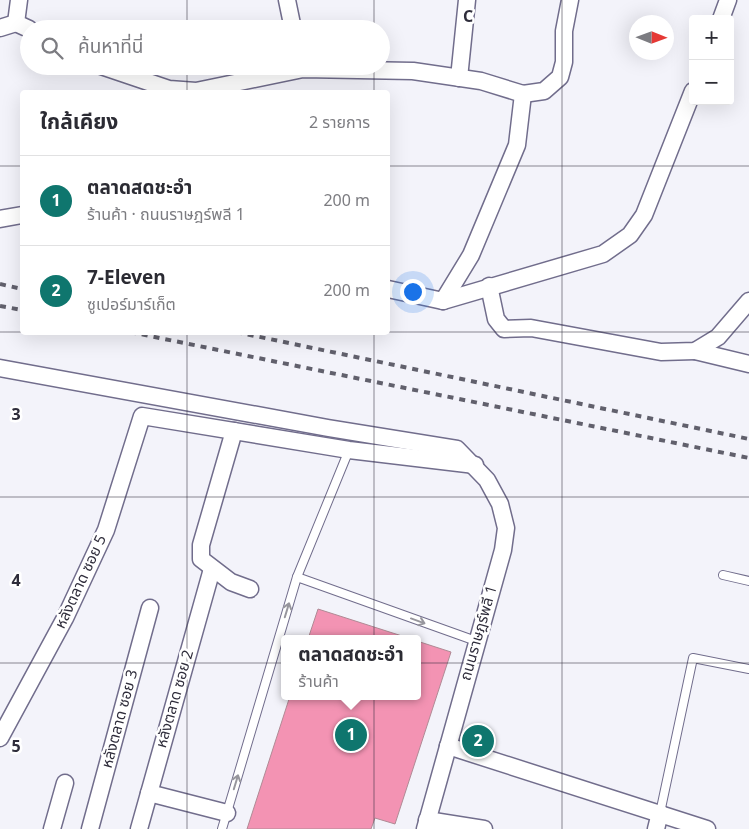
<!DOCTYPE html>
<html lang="th">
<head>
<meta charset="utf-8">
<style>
  :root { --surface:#fff; --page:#f2f2f3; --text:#2b2b33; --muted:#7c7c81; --line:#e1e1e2; --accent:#0f766e }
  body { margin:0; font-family:Georgia,"Noto Sans Thai",serif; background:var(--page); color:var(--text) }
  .controls { position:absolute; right:15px; top:15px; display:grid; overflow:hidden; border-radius:5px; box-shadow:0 5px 20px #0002 }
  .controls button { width:45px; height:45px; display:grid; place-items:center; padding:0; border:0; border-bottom:1px solid var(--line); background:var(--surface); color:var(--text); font:25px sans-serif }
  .compass { position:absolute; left:629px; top:15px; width:45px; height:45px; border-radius:50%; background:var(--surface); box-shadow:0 5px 20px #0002; rotate:91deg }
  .you { position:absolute; left:412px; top:291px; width:18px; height:18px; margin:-12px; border:4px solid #fff; border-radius:50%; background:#1a73e8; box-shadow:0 0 0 8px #1a73e833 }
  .badge { display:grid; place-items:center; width:32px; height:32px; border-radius:50%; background:var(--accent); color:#fff; font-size:16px; font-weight:700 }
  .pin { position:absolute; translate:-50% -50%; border:2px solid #fff; box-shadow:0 1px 5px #0006 }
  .popup { position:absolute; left:281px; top:635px; width:140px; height:65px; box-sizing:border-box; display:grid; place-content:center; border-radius:5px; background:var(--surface); filter:drop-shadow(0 1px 4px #0005); font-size:16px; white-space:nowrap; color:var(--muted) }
  .popup b { font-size:19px; color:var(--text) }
  .popup::after { content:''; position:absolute; left:50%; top:100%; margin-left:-10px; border:10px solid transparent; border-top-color:var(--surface) }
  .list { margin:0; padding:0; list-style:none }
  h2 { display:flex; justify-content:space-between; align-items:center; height:65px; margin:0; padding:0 20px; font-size:21px }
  h2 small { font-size:16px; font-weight:400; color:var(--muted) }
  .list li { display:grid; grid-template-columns:32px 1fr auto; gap:15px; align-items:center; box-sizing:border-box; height:90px; padding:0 20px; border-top:1px solid var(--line) }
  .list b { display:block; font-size:19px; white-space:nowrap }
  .list p { margin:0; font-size:16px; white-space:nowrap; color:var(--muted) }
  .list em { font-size:16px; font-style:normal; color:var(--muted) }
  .icon { flex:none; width:28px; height:28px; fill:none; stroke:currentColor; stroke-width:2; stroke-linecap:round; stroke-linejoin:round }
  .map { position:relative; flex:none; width:749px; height:829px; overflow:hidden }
  .search { position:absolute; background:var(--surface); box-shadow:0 5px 20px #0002; left:20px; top:20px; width:370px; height:55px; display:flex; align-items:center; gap:12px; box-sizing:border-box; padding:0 18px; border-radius:28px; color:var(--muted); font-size:19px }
  .panel { position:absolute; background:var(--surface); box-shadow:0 5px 20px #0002; left:20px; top:90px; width:370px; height:245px; border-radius:5px }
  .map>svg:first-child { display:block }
  .building { fill:#f393b3; stroke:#b08a95 }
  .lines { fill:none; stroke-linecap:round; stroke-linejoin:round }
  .lane-casing { stroke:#716d8c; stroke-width:10 }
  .street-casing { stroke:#716d8c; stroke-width:19 }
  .lane { stroke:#fff; stroke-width:8 }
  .street { stroke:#fff; stroke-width:16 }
  .rail { stroke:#61606c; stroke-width:4; stroke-dasharray:6 6; stroke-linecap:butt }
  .oneway { stroke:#97969d }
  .grid { fill:none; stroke:#2f2d3b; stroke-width:1; stroke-opacity:0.55 }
  .labels { text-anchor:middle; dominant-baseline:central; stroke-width:5; stroke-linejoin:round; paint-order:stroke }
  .street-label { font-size:15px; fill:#2f2d3b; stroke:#fff }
  .grid-label { font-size:16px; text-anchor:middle; font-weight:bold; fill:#2f2d3b; stroke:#fff; stroke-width:5; stroke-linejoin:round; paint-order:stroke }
</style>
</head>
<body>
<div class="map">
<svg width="749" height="829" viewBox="0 0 749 829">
  <rect width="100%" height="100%" fill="#f3f3fa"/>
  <g class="building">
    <path d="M318,609L402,636V639H308Z"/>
    <path d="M417,641L451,652L395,824L375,818L371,829H247L290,696H417Z"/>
  </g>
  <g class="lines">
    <g class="lane-casing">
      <g id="lane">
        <path d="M723,575L749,581"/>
        <path d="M297,577L349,450"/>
        <path d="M660,813L693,658L749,669"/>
        <path d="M222,829L297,577L476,641"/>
      </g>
    </g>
    <g class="street-casing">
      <g id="street">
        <path d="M19,0L16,23L29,29"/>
        <path d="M287,0L293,29"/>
        <path d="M721,19L728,0"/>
        <path d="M0,28L16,23"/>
        <path d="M101,66L169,89L196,91L303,69L413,71L481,81L523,94L517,145L471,255L443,301"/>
        <path d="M459,78L467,0"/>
        <path d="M523,94L544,91L560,77L564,62V31L570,0"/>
        <path d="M0,219L22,215"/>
        <path d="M489,286L496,319L504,329L531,328L661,352L695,351L718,337L749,301"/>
        <path d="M388,289L443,301L603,254L630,235L644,215L693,91"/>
        <path d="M695,351L749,364"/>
        <path d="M0,368L328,428L457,449L487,480L500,504L506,528L503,550L425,829"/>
        <path d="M234,431L201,545V559L231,582L250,589"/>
        <path d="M0,738L65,618L106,530L142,416L349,450L475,465"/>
        <path d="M448,746L707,829"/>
        <path d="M149,793L227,813"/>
        <path d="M427,820L484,829"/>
        <path d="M52,829L65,783"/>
        <path d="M90,829L150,608"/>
        <path d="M139,829L212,569"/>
        <path d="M656,829L660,813"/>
      </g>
    </g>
    <use href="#lane" class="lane"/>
    <use href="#street" class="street"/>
    <g class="rail">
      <path d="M0,284L22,289"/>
      <path d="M0,306L22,310"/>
      <path d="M130,332L749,458"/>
      <path d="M236,332L749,439"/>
    </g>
  </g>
  <defs><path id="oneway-shaft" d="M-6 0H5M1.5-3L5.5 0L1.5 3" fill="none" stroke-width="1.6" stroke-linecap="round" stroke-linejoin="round" transform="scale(1.25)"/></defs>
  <g class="oneway">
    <use href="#oneway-shaft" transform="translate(287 610) rotate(-73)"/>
    <use href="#oneway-shaft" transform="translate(418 621) rotate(20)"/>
    <use href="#oneway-shaft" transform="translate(236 782) rotate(-73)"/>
  </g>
  <path class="grid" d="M187,0V29M374,0V29M562,0V829M187,66V92M374,66V92M0,166H22M388,166H749M0,332H22M187,332V829M374,332V829M388,332H749M0,497H749M0,663H749"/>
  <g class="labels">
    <g class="street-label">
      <text transform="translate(81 582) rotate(-65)">หลังตลาด ซอย 5</text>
      <text transform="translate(479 633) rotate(-74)">ถนนราษฎร์พลี 1</text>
      <text transform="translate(175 699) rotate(-74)">หลังตลาด ซอย 2</text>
      <text transform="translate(120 719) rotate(-75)">หลังตลาด ซอย 3</text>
    </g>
  </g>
  <g class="grid-label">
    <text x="468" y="22">C</text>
    <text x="16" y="420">3</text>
    <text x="16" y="586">4</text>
    <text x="16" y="752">5</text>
  </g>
</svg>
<div class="controls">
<button>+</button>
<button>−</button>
</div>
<svg class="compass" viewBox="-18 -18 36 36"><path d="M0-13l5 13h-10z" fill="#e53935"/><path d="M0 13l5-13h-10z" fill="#7c7c81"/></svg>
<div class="you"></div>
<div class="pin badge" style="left:351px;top:735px">1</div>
<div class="popup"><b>ตลาดสดชะอำ</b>ร้านค้า</div>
<div class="pin badge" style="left:478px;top:741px">2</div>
<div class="search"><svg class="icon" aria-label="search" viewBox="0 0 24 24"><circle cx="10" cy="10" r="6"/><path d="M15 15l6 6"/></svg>ค้นหาที่นี่</div>
<section class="panel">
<h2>ใกล้เคียง<small>2 รายการ</small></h2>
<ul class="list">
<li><span class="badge">1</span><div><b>ตลาดสดชะอำ</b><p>ร้านค้า · ถนนราษฎร์พลี 1</p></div><em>200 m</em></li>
<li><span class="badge">2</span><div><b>7-Eleven</b><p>ซูเปอร์มาร์เก็ต</p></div><em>200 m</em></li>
</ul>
</section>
</div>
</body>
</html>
